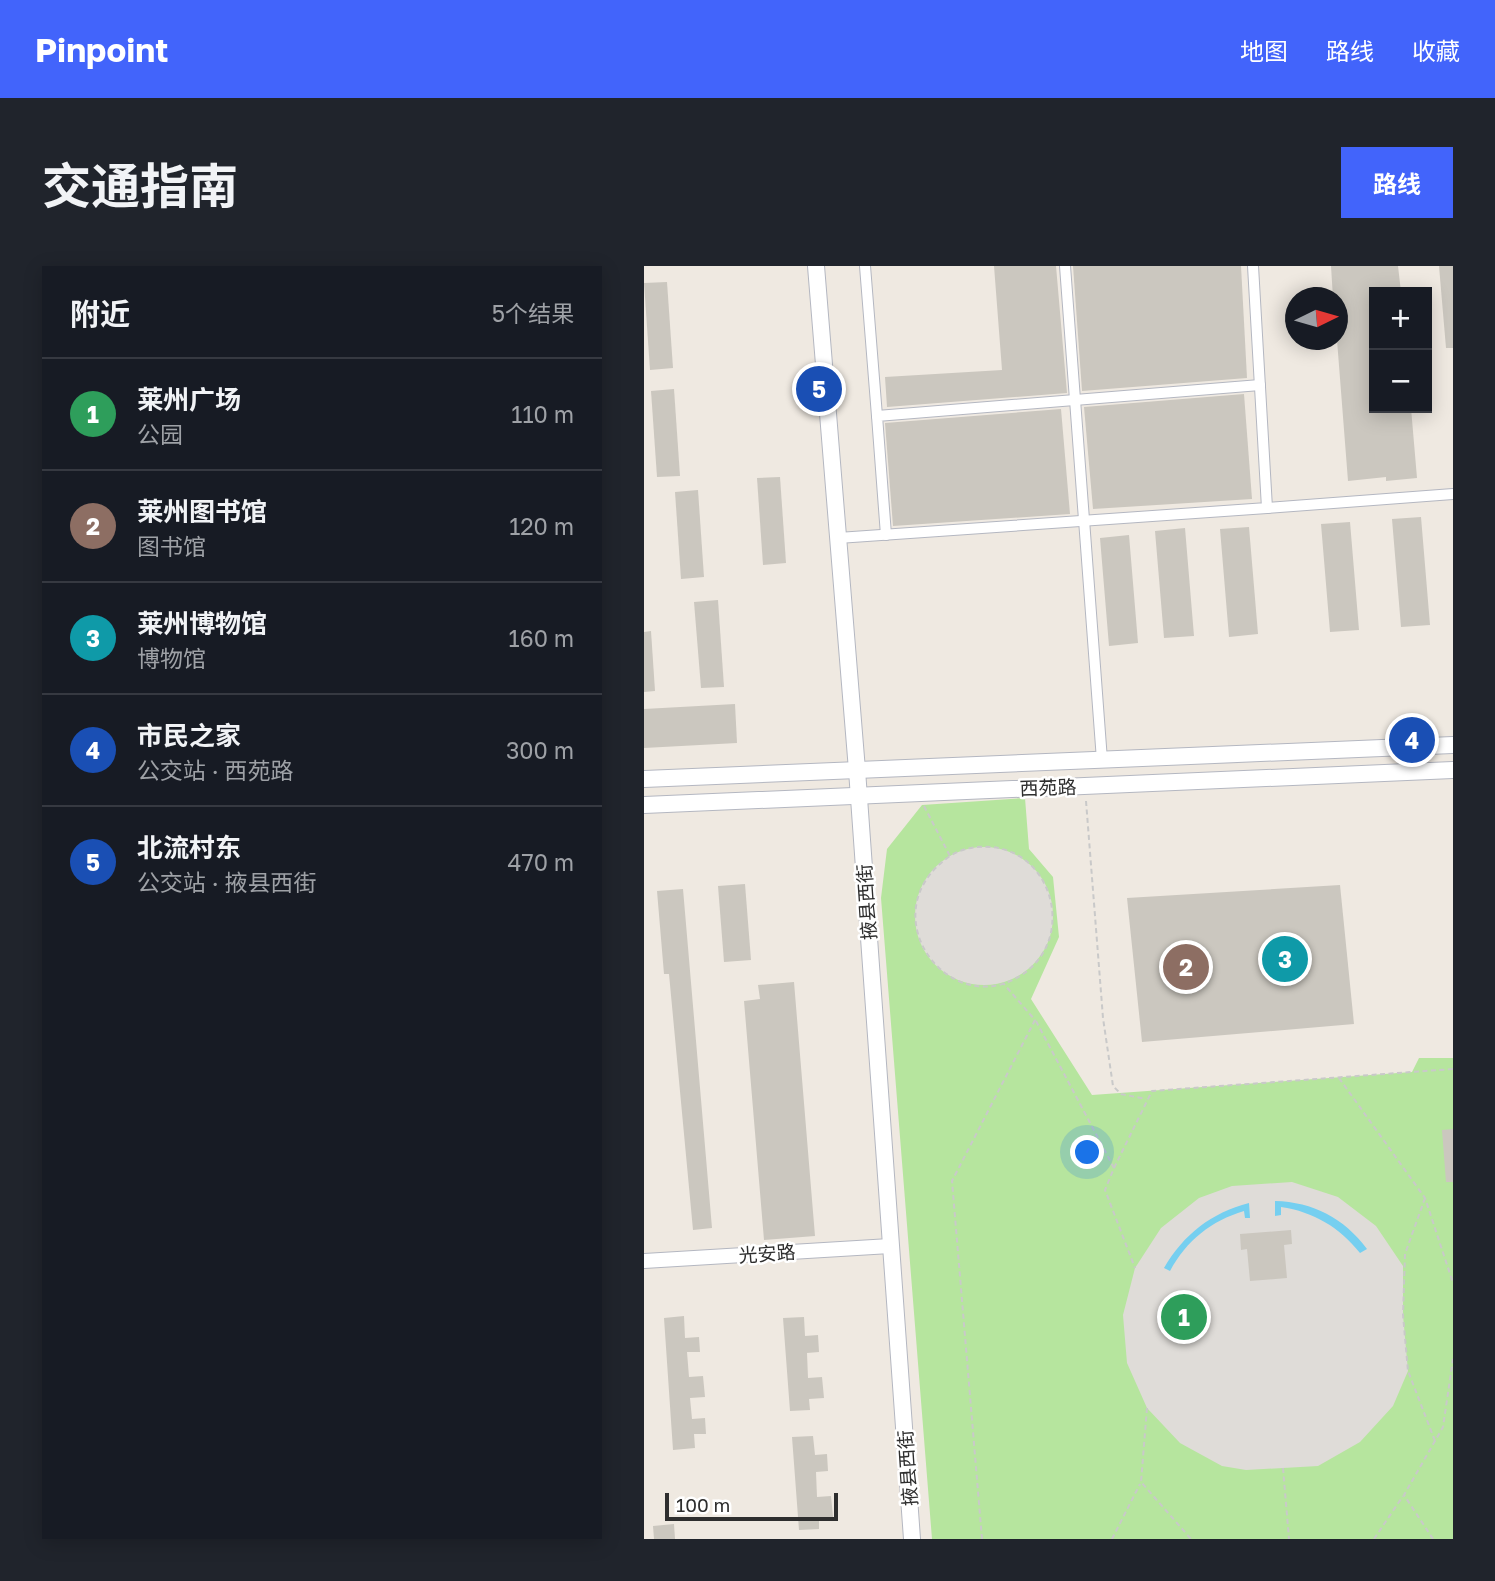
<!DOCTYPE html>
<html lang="zh">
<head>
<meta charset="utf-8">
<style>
  :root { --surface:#171b24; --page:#20242c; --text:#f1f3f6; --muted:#9ea1a6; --line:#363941; --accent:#4264fb }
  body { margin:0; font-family:"Golos Text","Noto Sans SC",sans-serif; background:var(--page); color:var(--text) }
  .controls { position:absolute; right:21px; top:21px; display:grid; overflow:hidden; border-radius:0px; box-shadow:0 4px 18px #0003 }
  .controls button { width:63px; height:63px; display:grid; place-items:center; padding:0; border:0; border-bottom:2px solid var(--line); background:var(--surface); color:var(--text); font:35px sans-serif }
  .compass { position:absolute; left:641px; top:21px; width:63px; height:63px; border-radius:50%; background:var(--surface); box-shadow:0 4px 18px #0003; rotate:85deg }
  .scale { position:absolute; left:21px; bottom:18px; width:173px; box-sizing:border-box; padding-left:7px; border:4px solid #2e2e2e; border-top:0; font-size:19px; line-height:24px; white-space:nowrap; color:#2e2e2e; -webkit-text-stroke:5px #fff; paint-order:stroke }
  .you { position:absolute; left:444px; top:887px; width:24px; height:24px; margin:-18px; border:5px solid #fff; border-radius:50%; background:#1a73e8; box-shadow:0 0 0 10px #1a73e833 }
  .badge { display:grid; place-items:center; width:46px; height:46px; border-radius:50%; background:var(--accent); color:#fff; font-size:23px; font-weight:700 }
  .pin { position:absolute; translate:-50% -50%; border:4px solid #fff; box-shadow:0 2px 7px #0006 }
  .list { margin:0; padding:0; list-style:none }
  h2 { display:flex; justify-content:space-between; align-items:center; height:91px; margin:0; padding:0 28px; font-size:30px }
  h2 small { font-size:23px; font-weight:400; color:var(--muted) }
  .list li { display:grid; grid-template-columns:46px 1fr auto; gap:21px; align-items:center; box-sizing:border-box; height:112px; padding:0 28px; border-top:2px solid var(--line) }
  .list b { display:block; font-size:26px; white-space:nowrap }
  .list p { margin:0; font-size:23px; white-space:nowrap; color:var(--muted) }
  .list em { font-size:23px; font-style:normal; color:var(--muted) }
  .map { position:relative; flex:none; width:809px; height:1273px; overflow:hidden; border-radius:0px }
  header { display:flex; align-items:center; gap:42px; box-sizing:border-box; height:98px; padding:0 35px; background:var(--accent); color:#fff }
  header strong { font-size:33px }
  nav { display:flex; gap:38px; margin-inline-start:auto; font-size:24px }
  .intro { display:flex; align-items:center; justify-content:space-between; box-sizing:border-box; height:168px; padding:0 42px }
  h1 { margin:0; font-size:49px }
  .button { padding:18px 32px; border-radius:0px; background:var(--accent); color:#fff; font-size:24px; font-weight:700 }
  main { display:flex; gap:42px; padding:0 42px }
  aside { flex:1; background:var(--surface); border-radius:0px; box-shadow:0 4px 18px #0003 }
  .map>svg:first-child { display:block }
  .green { fill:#b6e59e }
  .plaza { fill:#dfdcd8 }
  .water { fill:#75cff0 }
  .building { fill:#cbc7bf }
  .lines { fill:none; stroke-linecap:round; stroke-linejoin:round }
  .minor-casing { stroke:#b4b7c1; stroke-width:12 }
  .tertiary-casing { stroke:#b4b7c1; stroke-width:16 }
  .secondary-casing { stroke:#b4b7c1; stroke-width:18 }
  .path { stroke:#c9c9c9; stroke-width:2; stroke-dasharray:5 3.5; stroke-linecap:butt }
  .minor { stroke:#fff; stroke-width:10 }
  .tertiary { stroke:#fff; stroke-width:14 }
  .secondary { stroke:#fff; stroke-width:16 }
  .labels { text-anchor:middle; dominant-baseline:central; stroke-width:5; stroke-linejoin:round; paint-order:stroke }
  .street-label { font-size:19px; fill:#2e2e2e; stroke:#fff }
</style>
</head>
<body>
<header>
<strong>Pinpoint</strong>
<nav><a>地图</a><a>路线</a><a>收藏</a></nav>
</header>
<div class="intro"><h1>交通指南</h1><a class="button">路线</a></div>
<main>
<aside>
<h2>附近<small>5个结果</small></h2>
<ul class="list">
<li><span class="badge" style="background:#2e9e5b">1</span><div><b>莱州广场</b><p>公园</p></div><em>110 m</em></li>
<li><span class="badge" style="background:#8d6e63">2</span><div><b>莱州图书馆</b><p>图书馆</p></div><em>120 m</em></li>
<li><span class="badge" style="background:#0f9aa8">3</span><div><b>莱州博物馆</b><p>博物馆</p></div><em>160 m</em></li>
<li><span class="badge" style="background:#1a4fb4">4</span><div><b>市民之家</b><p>公交站 · 西苑路</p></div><em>300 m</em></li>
<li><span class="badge" style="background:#1a4fb4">5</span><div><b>北流村东</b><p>公交站 · 掖县西街</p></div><em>470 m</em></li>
</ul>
</aside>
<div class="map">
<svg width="809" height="1273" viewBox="0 0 809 1273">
  <rect width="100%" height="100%" fill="#efe9e1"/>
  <path class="green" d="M381,532L385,583L409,611L415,671L387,733L448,829L768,806L775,792H809V1273H288L237,632L243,583L278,539Z"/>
  <g class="plaza">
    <circle cx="340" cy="650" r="69"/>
    <path d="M648,916L694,931L732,960L759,1000V1049L764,1105L749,1140L716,1176L674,1200L602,1204L578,1200L536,1177L503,1142L483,1097L479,1049L491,1002L517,962L555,932L588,920Z"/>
  </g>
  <g class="water">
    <path d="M631,935C669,936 700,952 723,983L716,987C695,961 670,946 637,941V949L631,950Z"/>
    <path d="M605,937L606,952H601L600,945C567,955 543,974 526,1005L520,1002C540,968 567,947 605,937Z"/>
  </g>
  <g class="building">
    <path d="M350,0H412L423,127L243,141L241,111L358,104Z"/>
    <path d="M429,0H597L603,112L438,125Z"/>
    <path d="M687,0H754L757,26H730V79H725L730,142H767L773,212L742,215V211L704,215L693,74L694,32H689Z"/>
    <path d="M795,0H809V82H802Z"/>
    <path d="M23,16L29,102L6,104L0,17Z"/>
    <path d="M30,123L36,210L13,211L7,125Z"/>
    <path d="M600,128L608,233L449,243L440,141Z"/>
    <path d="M417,143L426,248L249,260L241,157Z"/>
    <path d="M136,211L142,297L119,299L113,212Z"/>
    <path d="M54,224L60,311L37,313L31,226Z"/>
    <path d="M777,251L786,359L757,361L748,253Z"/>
    <path d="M706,256L715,364L686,366L677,258Z"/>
    <path d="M605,261L614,368L585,371L576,263Z"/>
    <path d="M541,262L550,370L520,372L511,265Z"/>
    <path d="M485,269L494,377L465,380L456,272Z"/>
    <path d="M74,334L80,421L57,422L50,336Z"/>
    <path d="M7,365L11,425L0,426V366Z"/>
    <path d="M91,438L93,477L0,482V443Z"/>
    <path d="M101,618L107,694L80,696L74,620Z"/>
    <path d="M696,619L710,758L498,776L483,632Z"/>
    <path d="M39,623L68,962L49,964L25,708H20L13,625Z"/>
    <path d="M150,716L171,970L120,974L100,735L116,733L114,719Z"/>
    <path d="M809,863V916H802L798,864Z"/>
    <path d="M647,964L648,978L640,979L643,1012L606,1015L603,983L597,984L596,968Z"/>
    <path d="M40,1050L41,1072L55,1071L56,1086H43L45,1111L59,1110L61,1131L46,1132L48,1153L61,1152L62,1168H50L51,1182L29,1184L20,1052Z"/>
    <path d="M160,1051L161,1070L174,1069L175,1086L163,1087L164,1112L178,1111L180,1132L165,1133L166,1144L146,1145L139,1052Z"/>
    <path d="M169,1170L171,1189L183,1188L184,1205L172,1206L173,1231L187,1230L189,1251L175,1252V1263L155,1264L148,1171Z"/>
    <path d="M30,1258L31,1273H10L9,1260Z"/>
  </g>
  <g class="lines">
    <g class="minor-casing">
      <g id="minor">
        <path d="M221,0L233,150"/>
        <path d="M421,0L458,494"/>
        <path d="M623,242L809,228"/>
        <path d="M242,269L233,150L616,119"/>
        <path d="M194,272L623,242L609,0"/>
      </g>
    </g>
    <g class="tertiary-casing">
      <path id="tertiary" d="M0,995L246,980"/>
    </g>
    <g class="secondary-casing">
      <g id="secondary">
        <path d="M172,0L213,504L268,1273"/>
        <path d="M0,513L809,479"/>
        <path d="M0,539L809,504"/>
      </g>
    </g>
    <g class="path">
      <path d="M442,535L459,752L469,820L477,828L502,833"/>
      <path d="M280,540L306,590C318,582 333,580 347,581C409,586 432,672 379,708C306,758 223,647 306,590"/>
      <path d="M392,755L470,902L461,924L491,1002"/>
      <path d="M695,812L781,932L809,1017"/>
      <path d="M470,902L508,825L809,803"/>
      <path d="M781,932L761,988L759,1049L764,1105L791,1175"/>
      <path d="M503,1142L497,1216L547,1273"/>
      <path d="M639,1202L645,1273"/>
      <path d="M338,1273L308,915L391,754L359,717"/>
      <path d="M468,1273L496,1218"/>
      <path d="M730,1273L759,1230"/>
      <path d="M789,1273L760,1229L799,1161L809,1093"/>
    </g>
    <use href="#minor" class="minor"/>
    <use href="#tertiary" class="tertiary"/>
    <use href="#secondary" class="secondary"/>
  </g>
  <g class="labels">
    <g class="street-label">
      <text transform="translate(404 521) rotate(-2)">西苑路</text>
      <text transform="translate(222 636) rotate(-94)">掖县西街</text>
      <text transform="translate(123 987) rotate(-4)">光安路</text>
      <text transform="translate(263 1202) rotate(-94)">掖县西街</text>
    </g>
  </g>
</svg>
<div class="controls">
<button>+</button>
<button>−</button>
</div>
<svg class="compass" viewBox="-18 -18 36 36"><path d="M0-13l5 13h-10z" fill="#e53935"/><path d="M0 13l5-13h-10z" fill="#9ea1a6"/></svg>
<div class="scale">100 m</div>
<div class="you"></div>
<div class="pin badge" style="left:540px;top:1051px;background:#2e9e5b">1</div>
<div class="pin badge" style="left:542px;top:701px;background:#8d6e63">2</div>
<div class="pin badge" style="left:641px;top:693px;background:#0f9aa8">3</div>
<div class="pin badge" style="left:768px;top:474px;background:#1a4fb4">4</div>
<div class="pin badge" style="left:175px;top:123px;background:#1a4fb4">5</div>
</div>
</main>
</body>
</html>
